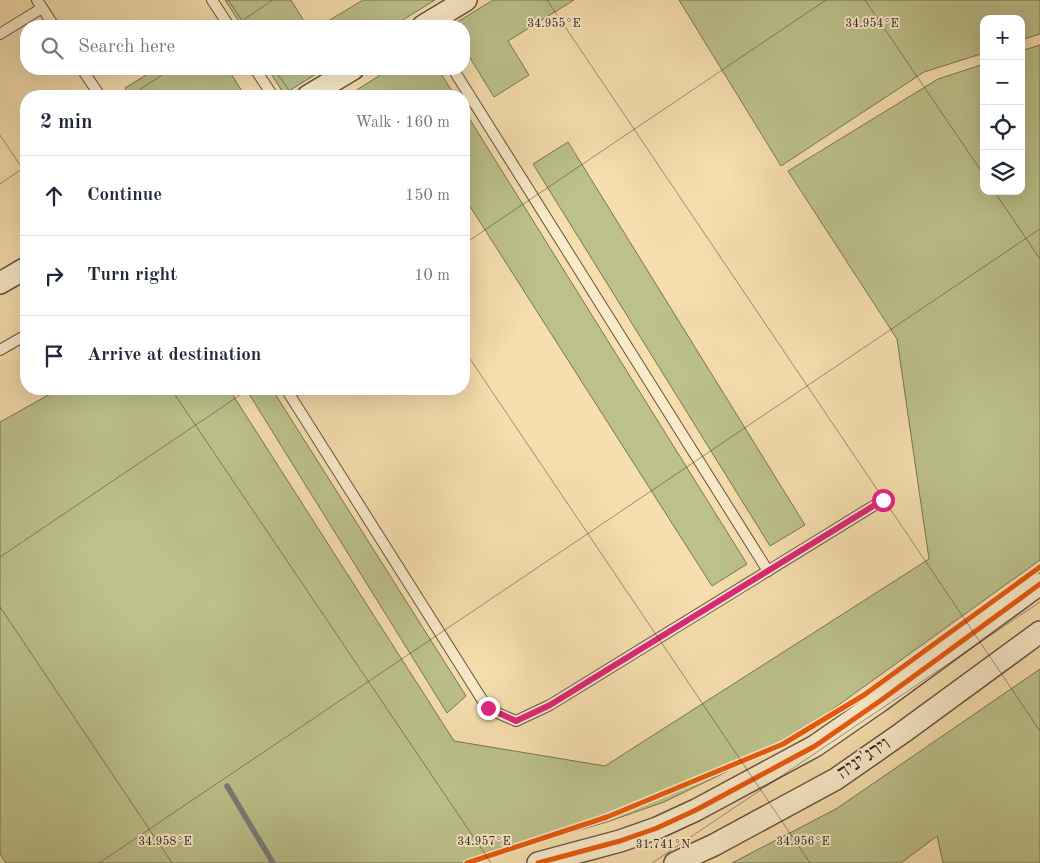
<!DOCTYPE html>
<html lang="en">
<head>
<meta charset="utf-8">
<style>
  :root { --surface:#fff; --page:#f6f6f7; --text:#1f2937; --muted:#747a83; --line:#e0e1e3 }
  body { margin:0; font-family:"Old Standard TT","Frank Ruhl Libre",serif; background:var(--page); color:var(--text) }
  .controls { position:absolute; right:15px; top:15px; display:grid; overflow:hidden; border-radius:10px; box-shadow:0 5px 20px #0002 }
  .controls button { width:45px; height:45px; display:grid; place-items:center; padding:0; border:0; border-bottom:1px solid var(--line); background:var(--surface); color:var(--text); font:25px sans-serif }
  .stop { position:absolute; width:15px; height:15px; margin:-11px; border:4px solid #db2777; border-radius:50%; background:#fff }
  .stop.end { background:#db2777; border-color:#fff; box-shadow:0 1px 5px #0008 }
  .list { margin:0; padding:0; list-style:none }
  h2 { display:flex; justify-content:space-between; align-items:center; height:65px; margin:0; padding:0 20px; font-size:21px }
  h2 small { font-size:16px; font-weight:400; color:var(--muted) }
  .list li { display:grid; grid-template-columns:32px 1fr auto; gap:15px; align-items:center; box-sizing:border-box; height:80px; padding:0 20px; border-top:1px solid var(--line) }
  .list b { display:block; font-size:19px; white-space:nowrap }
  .list em { font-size:16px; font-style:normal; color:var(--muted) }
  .icon { flex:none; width:28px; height:28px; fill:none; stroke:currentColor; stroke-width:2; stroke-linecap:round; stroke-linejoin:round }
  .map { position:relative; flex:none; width:1040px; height:863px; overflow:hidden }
  .search { position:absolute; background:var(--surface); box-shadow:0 5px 20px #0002; left:20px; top:20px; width:450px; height:55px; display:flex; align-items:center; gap:12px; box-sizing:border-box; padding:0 18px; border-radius:20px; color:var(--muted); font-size:19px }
  .panel { position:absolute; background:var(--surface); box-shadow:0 5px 20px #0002; left:20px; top:90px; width:450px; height:305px; border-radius:20px }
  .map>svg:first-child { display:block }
  .green { fill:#bcc18b; stroke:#797456 }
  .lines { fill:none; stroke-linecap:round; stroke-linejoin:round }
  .stream { stroke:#777e7b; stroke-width:5.5 }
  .service-casing { stroke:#665444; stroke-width:12 }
  .minor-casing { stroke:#665444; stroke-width:24 }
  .service { stroke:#f9eaca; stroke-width:10 }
  .minor { stroke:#f9eaca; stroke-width:21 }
  .cycleway-casing { stroke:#f9eaca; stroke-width:8 }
  .cycleway { stroke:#e8590c; stroke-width:5 }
  .route { stroke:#db2777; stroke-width:6 }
  .ticks { fill:none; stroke:#362620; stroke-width:1; stroke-opacity:0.45 }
  .labels { text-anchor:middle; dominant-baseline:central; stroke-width:4; stroke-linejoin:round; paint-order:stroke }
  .street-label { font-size:20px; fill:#362620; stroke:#f9eaca }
  .ticks-label { font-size:12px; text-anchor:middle; fill:#362620; stroke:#f9eaca; stroke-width:4; stroke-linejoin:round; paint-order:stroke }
</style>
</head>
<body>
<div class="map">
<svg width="1040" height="863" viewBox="0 0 1040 863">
  <rect width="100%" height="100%" fill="#f6deae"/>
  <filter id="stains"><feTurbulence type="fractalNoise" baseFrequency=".004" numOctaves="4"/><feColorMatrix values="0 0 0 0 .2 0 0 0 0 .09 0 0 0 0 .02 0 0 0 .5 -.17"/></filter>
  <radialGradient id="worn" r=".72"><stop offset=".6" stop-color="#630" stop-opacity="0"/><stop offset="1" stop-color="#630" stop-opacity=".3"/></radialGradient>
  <g class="green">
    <path d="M225,0H291L307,26H242Z"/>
    <path d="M363,0H435L393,26H320Z"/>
    <path d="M493,0H574L508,41L529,75L494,97L464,48V26H451Z"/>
    <path d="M679,0H1040V34L1021,40V19H984V53L924,72L781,166Z"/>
    <path d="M1040,45V560L812,724L724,773L664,802L607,822L464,863H6L0,854V422L59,389H229L454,741L605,766L929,559L897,339L788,171L938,79L984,64V191H1021V51Z"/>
    <path d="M156,69H228L245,96H130L125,88Z"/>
    <path d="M268,69H324L284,94Z"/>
    <path d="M390,69H438L455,96H347Z"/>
    <path d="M464,110L747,564L712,586L464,197Z"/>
    <path d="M568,142L805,525L770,546L533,164Z"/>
    <path d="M246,389H272L466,696L447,713Z"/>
    <path d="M1040,669V863H943L937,836L901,863H732L836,809Z"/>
  </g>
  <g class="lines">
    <path class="stream" d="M227,786L273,863"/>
    <g class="service-casing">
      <g id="service">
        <path d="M37,0L54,26"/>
        <path d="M212,0L229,26"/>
        <path d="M0,34L42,8"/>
        <path d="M82,69L100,96"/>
        <path d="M255,69L273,96"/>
        <path d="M453,69L768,571"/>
        <path d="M0,350L26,335"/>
        <path d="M286,389L488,709L516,721L550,705L883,500"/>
      </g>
    </g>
    <g class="minor-casing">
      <g id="minor">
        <path d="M423,26L466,0"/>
        <path d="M308,96L353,69"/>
        <path d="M0,283L26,268"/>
        <path d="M538,863L620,841L657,828L696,810L815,746L880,701L1040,584"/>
        <path d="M675,863L714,845L836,779L902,733L1040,632"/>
      </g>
    </g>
    <use href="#service" class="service"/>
    <use href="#minor" class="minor"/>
    <g class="cycleway-casing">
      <g id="cycleway">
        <path d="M467,863L607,817L783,744L864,695L1040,567"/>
        <path d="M538,863L620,841L657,828L696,810L815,746L880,701L1040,584"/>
      </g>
    </g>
    <use href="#cycleway" class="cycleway"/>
  </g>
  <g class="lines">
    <path class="route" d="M488,708L516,721L550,705L883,500"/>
  </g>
  <path class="ticks" d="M228,0L246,26M547,0L1040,731M865,0L984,175M234,26L273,0M274,69L293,96M130,96L171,69M0,135L26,174M0,184L26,166M994,191L1040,259M464,244L826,0M464,350L810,863M171,389L491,863M0,557L249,389M0,607L172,863M99,863L1040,229M652,863L1040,602"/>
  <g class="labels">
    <g class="street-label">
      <text transform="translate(864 759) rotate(-34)">וירג'יניה</text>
    </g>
  </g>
  <g class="ticks-label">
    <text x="554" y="27">34.955°E</text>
    <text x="872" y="27">34.954°E</text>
    <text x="165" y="845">34.958°E</text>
    <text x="484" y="845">34.957°E</text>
    <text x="803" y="845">34.956°E</text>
    <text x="663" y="848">31.741°N</text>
  </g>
  <rect width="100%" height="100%" filter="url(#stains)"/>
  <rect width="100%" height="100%" fill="url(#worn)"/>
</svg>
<div class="controls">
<button>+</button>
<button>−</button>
<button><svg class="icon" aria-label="locate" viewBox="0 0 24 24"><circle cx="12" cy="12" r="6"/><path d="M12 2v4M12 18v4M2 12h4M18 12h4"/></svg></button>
<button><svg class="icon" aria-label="layers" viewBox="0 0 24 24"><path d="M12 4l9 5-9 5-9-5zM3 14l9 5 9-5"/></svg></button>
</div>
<div class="stop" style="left:883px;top:500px"></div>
<div class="stop end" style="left:488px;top:708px"></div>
<div class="search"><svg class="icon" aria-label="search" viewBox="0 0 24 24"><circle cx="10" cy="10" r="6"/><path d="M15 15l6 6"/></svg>Search here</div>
<section class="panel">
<h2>2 min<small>Walk · 160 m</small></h2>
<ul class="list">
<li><svg class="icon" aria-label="ahead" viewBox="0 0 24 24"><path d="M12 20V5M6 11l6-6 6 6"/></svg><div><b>Continue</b></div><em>150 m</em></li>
<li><svg class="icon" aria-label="right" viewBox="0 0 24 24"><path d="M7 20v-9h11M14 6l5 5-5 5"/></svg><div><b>Turn right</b></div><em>10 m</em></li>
<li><svg class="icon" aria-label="arrive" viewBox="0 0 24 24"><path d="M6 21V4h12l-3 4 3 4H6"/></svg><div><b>Arrive at destination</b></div></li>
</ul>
</section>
</div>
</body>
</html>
